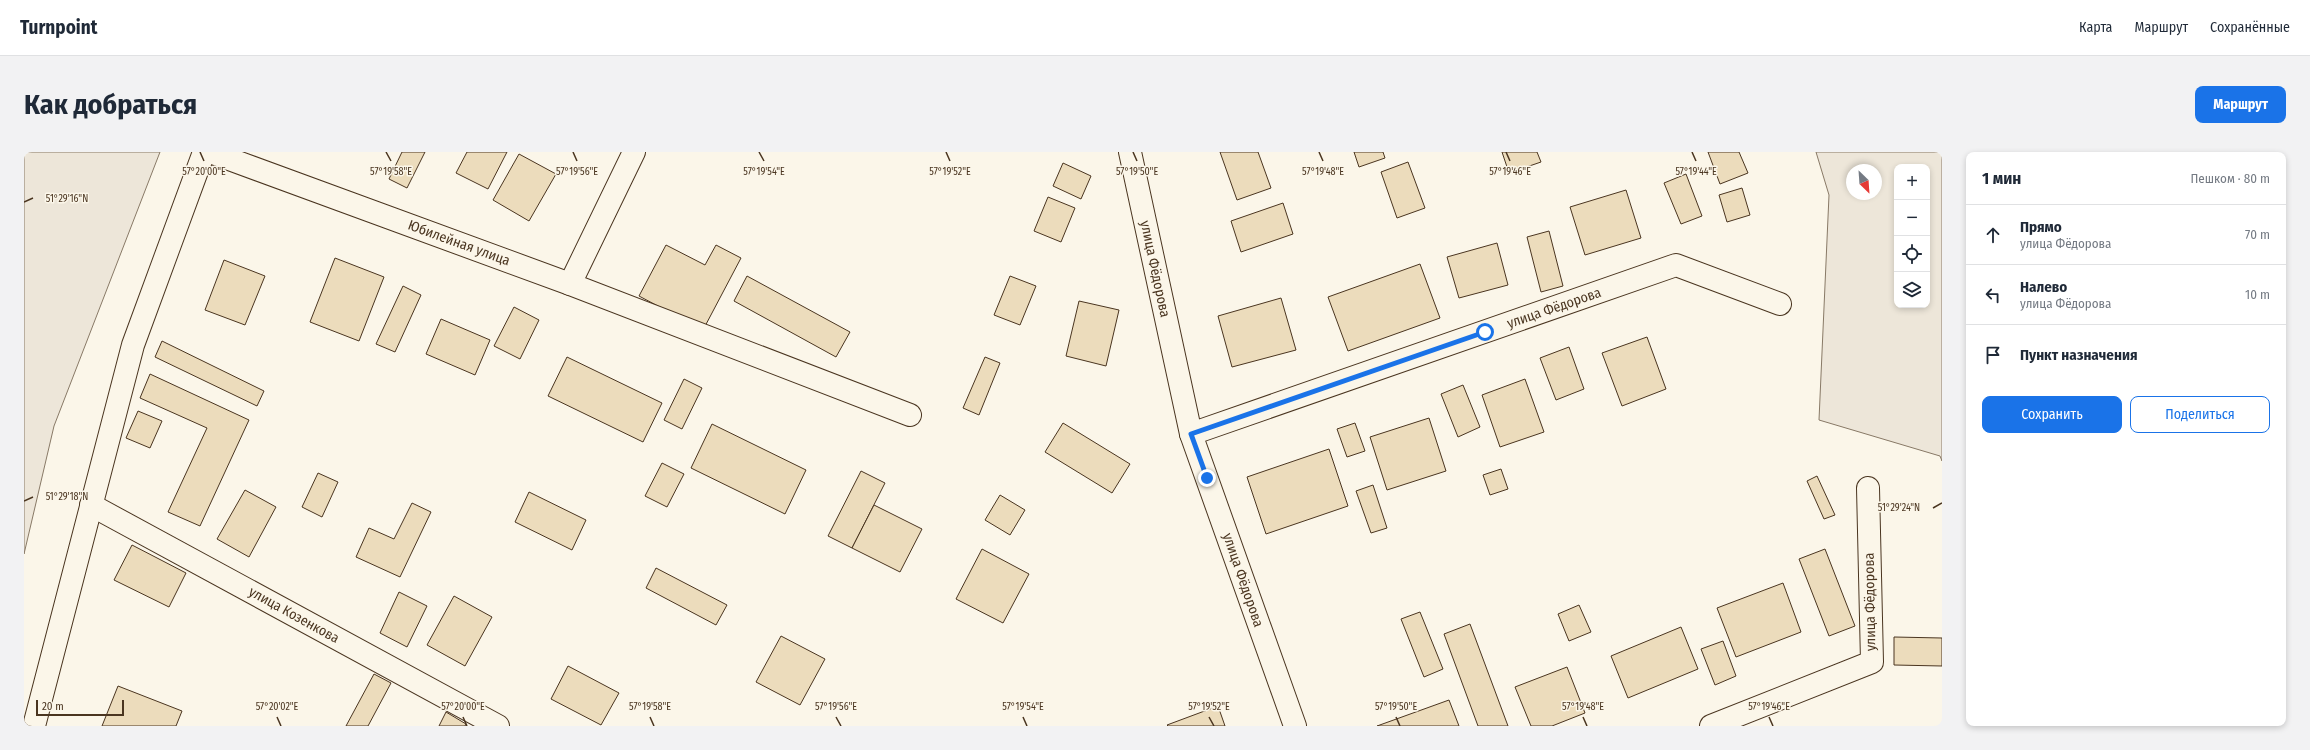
<!DOCTYPE html>
<html lang="ru">
<head>
<meta charset="utf-8">
<style>
  :root { --surface:#fff; --page:#f2f2f3; --text:#1f2937; --muted:#747a83; --line:#e0e1e3; --accent:#1a73e8 }
  body { margin:0; font-family:"Fira Sans Condensed",sans-serif; background:var(--page); color:var(--text) }
  .controls { position:absolute; right:12px; top:12px; display:grid; overflow:hidden; border-radius:8px; box-shadow:0 2px 6px #0003 }
  .controls button { width:36px; height:36px; display:grid; place-items:center; padding:0; border:0; border-bottom:1px solid var(--line); background:var(--surface); color:var(--text); font:20px sans-serif }
  .compass { position:absolute; left:1822px; top:12px; width:36px; height:36px; border-radius:50%; background:var(--surface); box-shadow:0 2px 6px #0003; rotate:155deg }
  .scale { position:absolute; left:12px; bottom:10px; width:88px; box-sizing:border-box; padding-left:4px; border:2px solid #4a3520; border-top:0; font-size:11px; line-height:14px; white-space:nowrap; color:#4a3520; -webkit-text-stroke:3px #fbf6e9; paint-order:stroke }
  .stop { position:absolute; width:12px; height:12px; margin:-9px; border:3px solid #1a73e8; border-radius:50%; background:#fff }
  .stop.end { background:#1a73e8; border-color:#fff; box-shadow:0 1px 4px #0008 }
  .list { margin:0; padding:0; list-style:none }
  h2 { display:flex; justify-content:space-between; align-items:center; height:52px; margin:0; padding:0 16px; font-size:17px }
  h2 small { font-size:13px; font-weight:400; color:var(--muted) }
  .list li { display:grid; grid-template-columns:26px 1fr auto; gap:12px; align-items:center; box-sizing:border-box; height:60px; padding:0 16px; border-top:1px solid var(--line) }
  .list b { display:block; font-size:15px; white-space:nowrap }
  .list p { margin:0; font-size:13px; white-space:nowrap; color:var(--muted) }
  .list em { font-size:13px; font-style:normal; color:var(--muted) }
  .actions { display:flex; gap:8px; padding:12px 16px }
  .actions a { flex:1; padding:9px 0; border:1px solid var(--accent); border-radius:8px; text-align:center; font-size:14px; color:var(--accent) }
  .actions .main { background:var(--accent); color:#fff }
  .icon { flex:none; width:22px; height:22px; fill:none; stroke:currentColor; stroke-width:2; stroke-linecap:round; stroke-linejoin:round }
  .map { position:relative; flex:none; width:1918px; height:574px; overflow:hidden; border-radius:8px }
  header { display:flex; align-items:center; gap:24px; box-sizing:border-box; height:56px; padding:0 20px; background:var(--surface); border-bottom:1px solid var(--line) }
  header strong { font-size:19px }
  nav { display:flex; gap:22px; margin-inline-start:auto; font-size:14px }
  .intro { display:flex; align-items:center; justify-content:space-between; box-sizing:border-box; height:96px; padding:0 24px }
  h1 { margin:0; font-size:28px }
  .button { padding:10px 18px; border-radius:8px; background:var(--accent); color:#fff; font-size:14px; font-weight:700 }
  main { display:flex; gap:24px; padding:0 24px }
  aside { flex:1; background:var(--surface); border-radius:8px; box-shadow:0 2px 6px #0003 }
  .map>svg:first-child { display:block }
  .green { fill:#ede6d9; stroke:#887966; fill-rule:evenodd }
  .building { fill:#ecdcbc; stroke:#4a3520 }
  .lines { fill:none; stroke-linecap:round; stroke-linejoin:round }
  .minor-casing { stroke:#4a3520; stroke-width:24 }
  .minor { stroke:#fbf6e9; stroke-width:22 }
  .route { stroke:#1a73e8; stroke-width:5 }
  .ticks { fill:none; stroke:#4a3520; stroke-width:1.5 }
  .labels { text-anchor:middle; dominant-baseline:central; stroke-width:3; stroke-linejoin:round; paint-order:stroke }
  .street-label { font-size:14px; fill:#4a3520; stroke:#fbf6e9 }
  .ticks-label { font-size:10px; text-anchor:middle; fill:#4a3520; stroke:#fbf6e9; stroke-width:3; stroke-linejoin:round; paint-order:stroke }
</style>
</head>
<body>
<header>
<strong>Turnpoint</strong>
<nav><a>Карта</a><a>Маршрут</a><a>Сохранённые</a></nav>
</header>
<div class="intro"><h1>Как добраться</h1><a class="button">Маршрут</a></div>
<main>
<div class="map">
<svg width="1918" height="574" viewBox="0 0 1918 574">
  <rect width="100%" height="100%" fill="#fbf6e9"/>
  <g class="green">
    <path d="M0,0H136L30,274L0,402Z"/>
    <path d="M1792,0H1918V309L1916,304L1795,268L1805,43ZM1873,15H1903V153H1873ZM1828,18H1852V42H1828Z"/>
  </g>
  <g class="building">
    <path d="M378,0H401L383,36L365,27Z"/>
    <path d="M443,0H483L464,37L432,21Z"/>
    <path d="M1196,0H1234L1247,36L1213,48Z"/>
    <path d="M1330,0H1359L1361,6L1335,15Z"/>
    <path d="M1478,0H1513L1517,10L1485,21Z"/>
    <path d="M1684,0H1715L1724,21L1696,32Z"/>
    <path d="M495,2L532,22L505,69L469,48Z"/>
    <path d="M1384,10L1401,56L1373,66L1357,20Z"/>
    <path d="M1039,11L1067,24L1057,47L1029,34Z"/>
    <path d="M1662,22L1678,64L1657,72L1640,31Z"/>
    <path d="M1718,36L1726,63L1703,70L1695,43Z"/>
    <path d="M1602,38L1617,86L1561,103L1546,55Z"/>
    <path d="M1024,45L1051,56L1037,90L1010,79Z"/>
    <path d="M1259,51L1269,82L1217,100L1207,69Z"/>
    <path d="M1525,79L1539,134L1517,140L1503,85Z"/>
    <path d="M1473,91L1484,133L1435,146L1423,105Z"/>
    <path d="M642,93L681,113L692,93L717,106L679,178L615,144Z"/>
    <path d="M311,106L360,125L335,189L286,170Z"/>
    <path d="M200,108L241,124L221,173L181,158Z"/>
    <path d="M1396,112L1416,166L1324,199L1304,145Z"/>
    <path d="M723,124L826,180L812,205L710,149Z"/>
    <path d="M986,124L1012,134L996,173L970,163Z"/>
    <path d="M379,134L397,143L371,200L352,192Z"/>
    <path d="M1257,146L1272,198L1208,215L1194,164Z"/>
    <path d="M1055,149L1095,158L1082,214L1042,204Z"/>
    <path d="M490,155L515,168L496,207L470,194Z"/>
    <path d="M417,167L466,188L451,223L402,202Z"/>
    <path d="M1623,185L1642,237L1598,254L1578,201Z"/>
    <path d="M138,189L240,239L233,254L131,205Z"/>
    <path d="M1545,195L1560,237L1532,248L1516,206Z"/>
    <path d="M543,205L638,251L619,290L524,244Z"/>
    <path d="M961,205L976,211L955,263L939,256Z"/>
    <path d="M126,222L225,268L176,374L144,360L183,276L116,246Z"/>
    <path d="M660,227L678,236L658,277L640,268Z"/>
    <path d="M1501,227L1520,280L1476,295L1458,243Z"/>
    <path d="M1439,233L1456,275L1434,285L1417,242Z"/>
    <path d="M114,259L138,269L126,296L102,286Z"/>
    <path d="M1405,266L1422,319L1363,338L1346,285Z"/>
    <path d="M1039,271L1106,312L1088,341L1021,300Z"/>
    <path d="M1331,271L1341,299L1323,305L1313,277Z"/>
    <path d="M688,272L782,318L761,362L667,316Z"/>
    <path d="M1305,297L1324,354L1242,382L1223,325Z"/>
    <path d="M638,311L660,322L643,355L621,344Z"/>
    <path d="M1477,317L1484,337L1466,343L1459,323Z"/>
    <path d="M837,319L861,331L828,396L804,384Z"/>
    <path d="M294,321L314,330L298,365L278,355Z"/>
    <path d="M1793,324L1811,363L1800,367L1783,329Z"/>
    <path d="M1349,333L1363,376L1347,381L1332,339Z"/>
    <path d="M221,338L252,355L225,405L193,387Z"/>
    <path d="M505,340L562,368L548,398L491,370Z"/>
    <path d="M976,343L1001,358L986,383L961,368Z"/>
    <path d="M388,351L407,360L376,425L332,405L345,376L370,387Z"/>
    <path d="M850,353L898,377L876,420L828,396Z"/>
    <path d="M108,393L162,421L145,455L90,428Z"/>
    <path d="M958,397L1005,422L979,471L932,447Z"/>
    <path d="M1801,397L1831,474L1805,484L1775,407Z"/>
    <path d="M632,416L703,453L692,473L622,436Z"/>
    <path d="M1759,431L1777,480L1712,505L1693,456Z"/>
    <path d="M375,440L403,454L383,495L356,481Z"/>
    <path d="M430,444L468,465L441,514L403,493Z"/>
    <path d="M1555,453L1567,480L1545,489L1534,462Z"/>
    <path d="M1396,460L1419,517L1400,525L1377,467Z"/>
    <path d="M1446,472L1484,574H1454L1420,482Z"/>
    <path d="M1657,475L1674,517L1604,546L1587,504Z"/>
    <path d="M757,484L801,507L776,553L732,530Z"/>
    <path d="M1870,485L1918,486V514L1870,513Z"/>
    <path d="M1699,489L1712,524L1691,533L1677,497Z"/>
    <path d="M544,514L595,541L577,573L527,547Z"/>
    <path d="M1543,515L1561,561L1528,574H1507L1491,535Z"/>
    <path d="M350,522L367,531L344,574H322Z"/>
    <path d="M94,534L158,559L152,574H78Z"/>
    <path d="M1425,548L1435,574H1353Z"/>
    <path d="M1194,554L1201,574H1144L1143,573Z"/>
    <path d="M422,560L442,572L441,574H415Z"/>
  </g>
  <g class="lines">
    <g class="minor-casing">
      <g id="minor">
        <path d="M186,0L546,132L886,263"/>
        <path d="M1106,0L1167,282L1271,574"/>
        <path d="M546,132L610,0"/>
        <path d="M1167,282L1652,113L1756,152"/>
        <path d="M67,353L474,574"/>
        <path d="M10,574L109,193L180,0"/>
        <path d="M1687,574L1848,510L1844,336"/>
      </g>
    </g>
    <use href="#minor" class="minor"/>
  </g>
  <g class="lines">
    <path class="route" d="M1183,326L1167,282L1461,180"/>
  </g>
  <path class="ticks" d="M176,0L180,9M362,0L367,9M549,0L553,9M735,0L740,9M922,0L926,9M1109,0L1113,9M1295,0L1299,9M1482,0L1486,9M1668,0L1672,9M0,50L9,46M0,349L9,345M1909,356L1918,351M253,565L257,574M439,565L443,574M626,565L630,574M812,565L817,574M999,565L1003,574M1185,565L1190,574M1372,565L1376,574M1559,565L1563,574M1745,565L1749,574"/>
  <g class="labels">
    <g class="street-label">
      <text transform="translate(435 91) rotate(20)">Юбилейная улица</text>
      <text transform="translate(1131 117) rotate(78)">улица Фёдорова</text>
      <text transform="translate(1530 156) rotate(-19)">улица Фёдорова</text>
      <text transform="translate(1219 428) rotate(71)">улица Фёдорова</text>
      <text transform="translate(1846 450) rotate(-91)">улица Фёдорова</text>
      <text transform="translate(270 463) rotate(29)">улица Козенкова</text>
    </g>
  </g>
  <g class="ticks-label">
    <text x="180" y="23">57°20'00"E</text>
    <text x="367" y="23">57°19'58"E</text>
    <text x="553" y="23">57°19'56"E</text>
    <text x="740" y="23">57°19'54"E</text>
    <text x="926" y="23">57°19'52"E</text>
    <text x="1113" y="23">57°19'50"E</text>
    <text x="1299" y="23">57°19'48"E</text>
    <text x="1486" y="23">57°19'46"E</text>
    <text x="1672" y="23">57°19'44"E</text>
    <text x="43" y="50">51°29'16"N</text>
    <text x="43" y="348">51°29'18"N</text>
    <text x="1875" y="359">51°29'24"N</text>
    <text x="1372" y="558">57°19'50"E</text>
    <text x="253" y="558">57°20'02"E</text>
    <text x="439" y="558">57°20'00"E</text>
    <text x="626" y="558">57°19'58"E</text>
    <text x="812" y="558">57°19'56"E</text>
    <text x="999" y="558">57°19'54"E</text>
    <text x="1185" y="558">57°19'52"E</text>
    <text x="1559" y="558">57°19'48"E</text>
    <text x="1745" y="558">57°19'46"E</text>
  </g>
</svg>
<div class="controls">
<button>+</button>
<button>−</button>
<button><svg class="icon" aria-label="locate" viewBox="0 0 24 24"><circle cx="12" cy="12" r="6"/><path d="M12 2v4M12 18v4M2 12h4M18 12h4"/></svg></button>
<button><svg class="icon" aria-label="layers" viewBox="0 0 24 24"><path d="M12 4l9 5-9 5-9-5zM3 14l9 5 9-5"/></svg></button>
</div>
<svg class="compass" viewBox="-18 -18 36 36"><path d="M0-13l5 13h-10z" fill="#e53935"/><path d="M0 13l5-13h-10z" fill="#747a83"/></svg>
<div class="scale">20 m</div>
<div class="stop" style="left:1461px;top:180px"></div>
<div class="stop end" style="left:1183px;top:326px"></div>
</div>
<aside>
<h2>1 мин<small>Пешком · 80 m</small></h2>
<ul class="list">
<li><svg class="icon" aria-label="ahead" viewBox="0 0 24 24"><path d="M12 20V5M6 11l6-6 6 6"/></svg><div><b>Прямо</b><p>улица Фёдорова</p></div><em>70 m</em></li>
<li><svg class="icon" aria-label="left" viewBox="0 0 24 24"><path d="M17 20v-9H6M10 6l-5 5 5 5"/></svg><div><b>Налево</b><p>улица Фёдорова</p></div><em>10 m</em></li>
<li><svg class="icon" aria-label="arrive" viewBox="0 0 24 24"><path d="M6 21V4h12l-3 4 3 4H6"/></svg><div><b>Пункт назначения</b></div></li>
</ul>
<div class="actions"><a class="main">Сохранить</a><a>Поделиться</a></div>
</aside>
</main>
</body>
</html>
